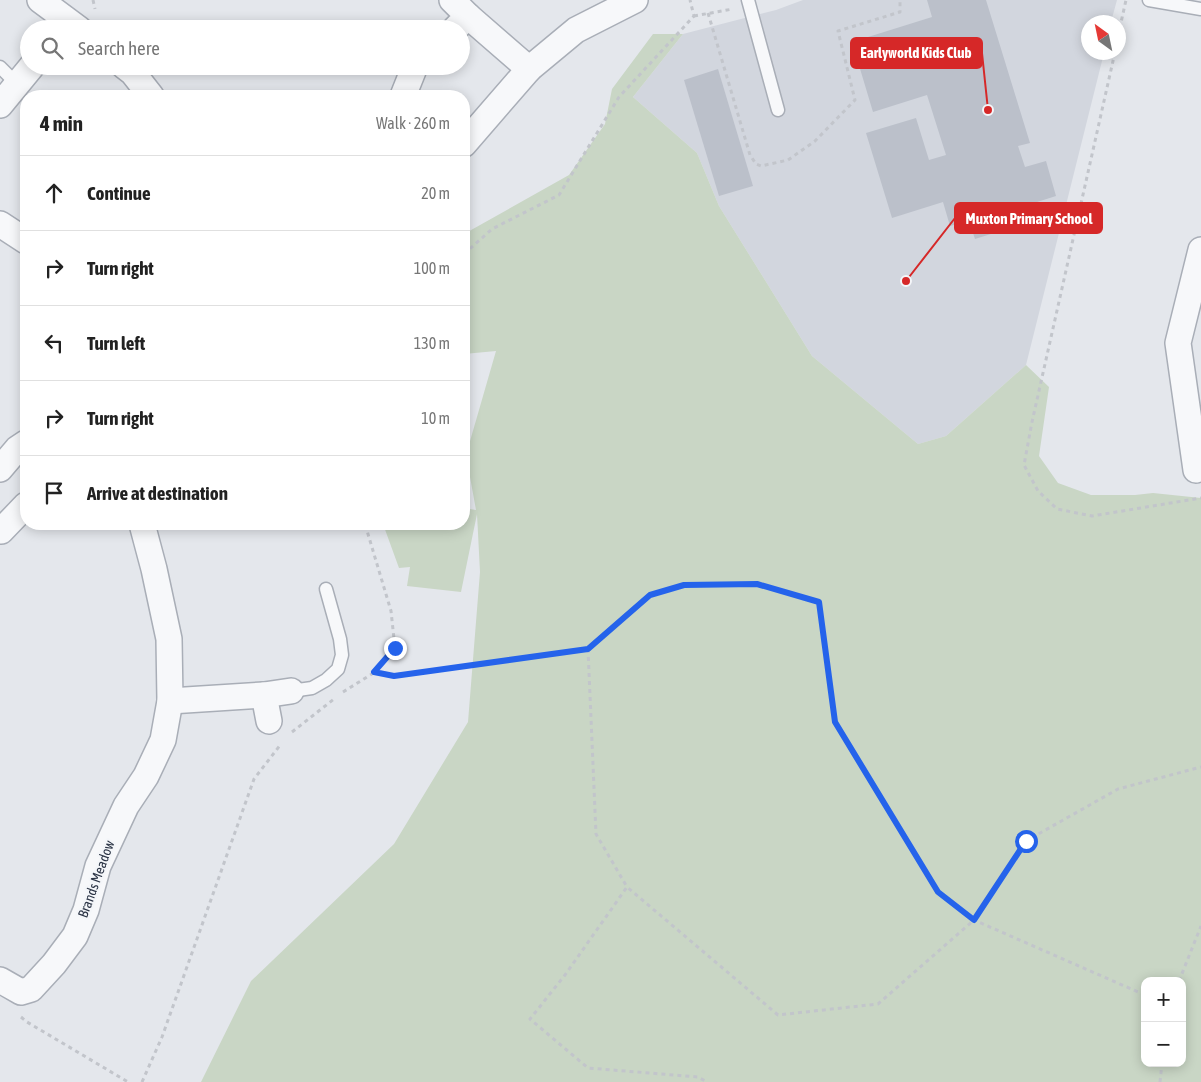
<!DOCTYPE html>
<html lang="en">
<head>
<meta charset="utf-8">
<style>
  :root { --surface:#fff; --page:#f2f2f2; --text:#222; --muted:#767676; --line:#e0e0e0 }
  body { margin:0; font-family:"Asap Condensed",sans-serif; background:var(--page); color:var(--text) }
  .controls { position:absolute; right:15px; bottom:15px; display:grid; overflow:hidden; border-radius:10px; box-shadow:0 2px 12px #0003 }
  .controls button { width:45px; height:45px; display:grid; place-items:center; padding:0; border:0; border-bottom:1px solid var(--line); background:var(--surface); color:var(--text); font:25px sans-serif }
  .compass { position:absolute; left:1081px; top:15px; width:45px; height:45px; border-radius:50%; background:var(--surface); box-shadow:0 2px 12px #0003; rotate:327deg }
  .stop { position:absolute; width:15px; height:15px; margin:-11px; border:4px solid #2563eb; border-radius:50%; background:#fff }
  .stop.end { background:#2563eb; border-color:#fff; box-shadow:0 1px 5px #0008 }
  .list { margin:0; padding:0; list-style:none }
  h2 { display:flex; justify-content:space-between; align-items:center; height:65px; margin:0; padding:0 20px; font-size:21px }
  h2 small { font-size:16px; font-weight:400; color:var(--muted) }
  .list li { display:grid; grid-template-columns:32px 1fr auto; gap:15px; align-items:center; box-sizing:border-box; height:75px; padding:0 20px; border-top:1px solid var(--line) }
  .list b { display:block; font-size:19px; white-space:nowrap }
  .list em { font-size:16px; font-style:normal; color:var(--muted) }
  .icon { flex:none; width:28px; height:28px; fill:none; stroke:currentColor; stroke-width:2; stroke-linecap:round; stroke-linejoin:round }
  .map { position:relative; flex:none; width:1201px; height:1082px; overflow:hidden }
  .search { position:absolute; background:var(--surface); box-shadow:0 2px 12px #0003; left:20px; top:20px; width:450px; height:55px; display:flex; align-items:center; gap:12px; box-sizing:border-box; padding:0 18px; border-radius:28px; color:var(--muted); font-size:19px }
  .panel { position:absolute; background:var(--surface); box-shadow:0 2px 12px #0003; left:20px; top:90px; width:450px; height:440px; border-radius:20px }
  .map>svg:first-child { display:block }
  .built { fill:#d2d6de }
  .green { fill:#c9d6c5; fill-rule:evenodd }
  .building { fill:#bbc0ca }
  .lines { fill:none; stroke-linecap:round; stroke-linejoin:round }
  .service-casing { stroke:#a9aeb7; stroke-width:15 }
  .minor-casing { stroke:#a9aeb7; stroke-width:28 }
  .path { stroke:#c2c5cb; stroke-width:3; stroke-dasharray:4 4; stroke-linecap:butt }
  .service { stroke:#f7f8fa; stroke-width:12 }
  .minor { stroke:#f7f8fa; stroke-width:25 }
  .route { stroke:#2563eb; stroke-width:6 }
  .labels { text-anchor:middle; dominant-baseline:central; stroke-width:4.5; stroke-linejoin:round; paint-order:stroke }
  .street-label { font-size:14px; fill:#2b3445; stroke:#f4f6f9 }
  .leader { fill:none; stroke:#d62828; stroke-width:2 }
  .callout-dot { fill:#d62828; stroke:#f4f6f9; stroke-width:2 }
  .callout { fill:#d62828; stroke:#d62828; stroke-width:2 }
  .callout-label { font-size:15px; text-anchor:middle; font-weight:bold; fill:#fff }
</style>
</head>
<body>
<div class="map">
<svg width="1201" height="1082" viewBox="0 0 1201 1082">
  <rect width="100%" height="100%" fill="#e4e7ec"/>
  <path class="built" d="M803,0H1117L1111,22H1088V52L1104,53L1026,365L946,436L918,444L812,356L719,206L697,153L633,97L683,34L776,10Z"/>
  <path class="green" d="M653,34H683L633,97L697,153L719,206L812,356L918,444L946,436L1026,365L1049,387L1039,456L1058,483L1091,495H1135L1153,493L1201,498V1082H201L251,981L394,844L468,722L480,572L477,514L461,592L407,586L410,567L399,568L383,524H464V508L476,510L466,455L496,351L464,354V234L569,175L605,124L612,89ZM1145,981H1182V1063H1145Z"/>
  <g class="building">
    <path d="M927,0H986L1030,143L1018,146L1025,167L1046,161L1056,196L1034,203L1039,219L975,239L969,221L950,226L943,202L892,218L866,133L916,118L929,160L946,155L927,95L873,112L852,42L932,17Z"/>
    <path d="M718,69L753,186L719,196L684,80Z"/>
  </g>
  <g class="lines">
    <g class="service-casing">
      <g id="service">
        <path d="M748,0L778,110"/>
        <path d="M1149,0L1201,9"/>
        <path d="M0,67L18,85"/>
        <path d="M291,691L312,688L326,680L338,669L342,655L340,639L326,589"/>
      </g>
    </g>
    <g class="minor-casing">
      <g id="minor">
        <path d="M40,0L79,29"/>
        <path d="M452,0L468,16L455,29"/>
        <path d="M468,16L529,69"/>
        <path d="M124,66L133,73L151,96"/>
        <path d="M403,96L415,66"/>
        <path d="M0,105L32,66"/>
        <path d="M464,144L529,69L576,30L635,0"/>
        <path d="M0,224L26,241"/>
        <path d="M0,469L17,449L26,443"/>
        <path d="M1196,470L1178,343L1201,250"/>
        <path d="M1,531L26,505"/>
        <path d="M264,695L269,721"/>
        <path d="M170,701L264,695L291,691"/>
        <path d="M0,980L21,992L31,989L54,964L75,936L86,910L98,866L126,806L146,776L163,740L170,701L169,639L154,569L142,524"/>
      </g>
    </g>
    <g class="path">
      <path d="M93,0L95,9"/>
      <path d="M708,13L750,155L756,164L761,166L788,160L815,141L855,100L838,31L900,12V0"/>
      <path d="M694,16L733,9"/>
      <path d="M1118,36L1126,0"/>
      <path d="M1115,52L1032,422L1024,465L1038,491L1057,509L1092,516L1201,498"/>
      <path d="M464,254L492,229L559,195L619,97L694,16L690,0"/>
      <path d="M588,649L596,834L627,887L565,975L530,1019L588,1068L698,1077L707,1082"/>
      <path d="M375,672L394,676L588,649L650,595L684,585L757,584L819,602L835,722L938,892L974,920L878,1004L778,1015L627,887"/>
      <path d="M343,692L375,672L395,648L391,611L365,524"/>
      <path d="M292,732L334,699"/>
      <path d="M1179,981L1201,926"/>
      <path d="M1145,995L974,920L1026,841L1118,789L1201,767"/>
      <path d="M21,1017L27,1022L128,1082"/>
      <path d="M142,1082L162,1037L254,779L281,744"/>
      <path d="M1160,1082L1162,1063"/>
    </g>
    <use href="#service" class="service"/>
    <use href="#minor" class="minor"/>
  </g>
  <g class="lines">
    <path class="route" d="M395,648L374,672L394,676L588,649L650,595L684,585L757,584L819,602L835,722L938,892L974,920L1026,841"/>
  </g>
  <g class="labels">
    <g class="street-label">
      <text transform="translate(96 879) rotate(-70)">Brands Meadow</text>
    </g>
  </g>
  <path class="leader" d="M988 110L982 53M906 281L955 218"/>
  <g class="callout-dot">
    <circle cx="988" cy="110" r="5"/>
    <circle cx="906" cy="281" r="5"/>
  </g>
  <g class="callout">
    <rect x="851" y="38" width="131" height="30" rx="5"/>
    <rect x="955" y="203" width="147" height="30" rx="5"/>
  </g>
  <g class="callout-label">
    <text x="916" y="58">Earlyworld Kids Club</text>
    <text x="1029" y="224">Muxton Primary School</text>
  </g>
</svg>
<div class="controls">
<button>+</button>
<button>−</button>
</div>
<svg class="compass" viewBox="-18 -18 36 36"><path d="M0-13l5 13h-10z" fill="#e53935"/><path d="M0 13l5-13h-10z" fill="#767676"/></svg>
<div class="stop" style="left:1026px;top:841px"></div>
<div class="stop end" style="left:395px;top:648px"></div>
<div class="search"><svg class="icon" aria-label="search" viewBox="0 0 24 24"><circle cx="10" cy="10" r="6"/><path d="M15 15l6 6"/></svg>Search here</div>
<section class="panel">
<h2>4 min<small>Walk · 260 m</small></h2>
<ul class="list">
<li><svg class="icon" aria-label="ahead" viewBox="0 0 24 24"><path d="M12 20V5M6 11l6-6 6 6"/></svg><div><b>Continue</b></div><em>20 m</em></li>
<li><svg class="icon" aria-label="right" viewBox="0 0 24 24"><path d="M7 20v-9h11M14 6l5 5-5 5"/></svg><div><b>Turn right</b></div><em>100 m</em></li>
<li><svg class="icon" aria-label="left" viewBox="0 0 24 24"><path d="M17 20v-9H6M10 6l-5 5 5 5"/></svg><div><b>Turn left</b></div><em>130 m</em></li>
<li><svg class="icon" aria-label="right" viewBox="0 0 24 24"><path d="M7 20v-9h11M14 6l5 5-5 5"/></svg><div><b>Turn right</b></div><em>10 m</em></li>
<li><svg class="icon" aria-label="arrive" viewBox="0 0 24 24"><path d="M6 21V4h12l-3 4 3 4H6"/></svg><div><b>Arrive at destination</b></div></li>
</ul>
</section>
</div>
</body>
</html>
